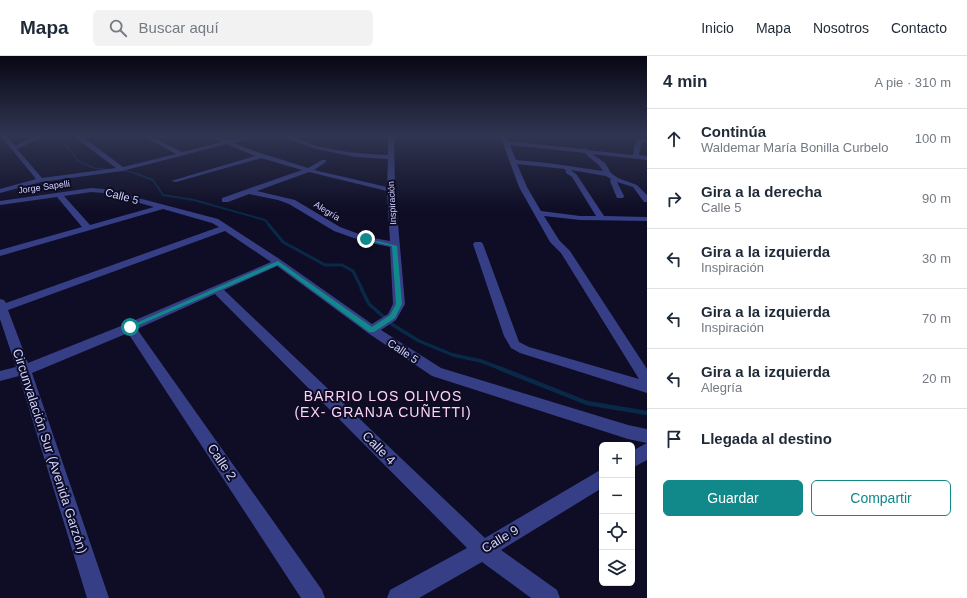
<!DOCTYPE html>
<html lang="es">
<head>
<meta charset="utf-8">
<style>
  :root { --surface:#fff; --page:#f2f2f3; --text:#1f2937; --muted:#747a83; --line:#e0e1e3; --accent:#11888a }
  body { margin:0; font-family:Helvetica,sans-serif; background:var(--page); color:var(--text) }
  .controls { position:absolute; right:12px; bottom:12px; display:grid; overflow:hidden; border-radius:6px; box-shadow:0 1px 3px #0004 }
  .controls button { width:36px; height:36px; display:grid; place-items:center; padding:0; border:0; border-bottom:1px solid var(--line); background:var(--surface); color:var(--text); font:20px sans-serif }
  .stop { position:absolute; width:12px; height:12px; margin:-9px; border:3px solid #11888a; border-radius:50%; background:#fff }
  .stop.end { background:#11888a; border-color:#fff; box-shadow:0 1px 4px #0008 }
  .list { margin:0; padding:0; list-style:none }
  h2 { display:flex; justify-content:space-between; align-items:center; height:52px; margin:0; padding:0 16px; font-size:17px }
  h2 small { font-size:13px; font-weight:400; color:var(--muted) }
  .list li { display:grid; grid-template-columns:26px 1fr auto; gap:12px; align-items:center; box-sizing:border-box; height:60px; padding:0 16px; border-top:1px solid var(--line) }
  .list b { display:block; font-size:15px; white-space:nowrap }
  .list p { margin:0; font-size:13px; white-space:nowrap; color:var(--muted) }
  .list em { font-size:13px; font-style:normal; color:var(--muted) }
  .actions { display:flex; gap:8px; padding:12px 16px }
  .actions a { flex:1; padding:9px 0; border:1px solid var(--accent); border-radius:6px; text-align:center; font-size:14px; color:var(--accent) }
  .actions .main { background:var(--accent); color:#fff }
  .icon { flex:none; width:22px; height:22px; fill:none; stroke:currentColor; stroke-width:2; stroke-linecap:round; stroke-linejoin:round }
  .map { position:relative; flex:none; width:647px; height:542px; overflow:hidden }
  header { display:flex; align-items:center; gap:24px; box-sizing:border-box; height:56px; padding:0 20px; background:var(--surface); border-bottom:1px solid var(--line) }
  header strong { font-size:19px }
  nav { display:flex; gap:22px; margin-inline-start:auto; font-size:14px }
  .search { width:280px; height:36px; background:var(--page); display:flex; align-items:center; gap:10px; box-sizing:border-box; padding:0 14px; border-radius:6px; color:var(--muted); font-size:15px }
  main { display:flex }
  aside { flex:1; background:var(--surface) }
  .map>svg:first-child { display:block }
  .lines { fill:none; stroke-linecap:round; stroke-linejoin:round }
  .stream-far4 { stroke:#092948; stroke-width:1.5 }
  .stream-far3 { stroke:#092948; stroke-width:2 }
  .stream-far2 { stroke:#092948; stroke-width:3 }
  .stream-far1 { stroke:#092948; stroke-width:3.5 }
  .stream { stroke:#092948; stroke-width:4.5 }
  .minor { fill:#363f86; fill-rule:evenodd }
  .route { fill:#11888a }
  .labels { text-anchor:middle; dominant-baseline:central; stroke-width:4; stroke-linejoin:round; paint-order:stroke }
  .far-street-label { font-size:9px; fill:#d1d3ff; stroke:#0e0d25 }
  .street-label { font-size:11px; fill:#d1d3ff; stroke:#0e0d25 }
  .near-street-label { font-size:13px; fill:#d1d3ff; stroke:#0e0d25 }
  .near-neighbourhood-label { font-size:14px; letter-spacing:1px; fill:#ffd3f6; stroke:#0e0d25 }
</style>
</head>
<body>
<header>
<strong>Mapa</strong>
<div class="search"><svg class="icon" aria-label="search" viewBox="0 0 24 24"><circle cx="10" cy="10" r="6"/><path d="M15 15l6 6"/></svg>Buscar aquí</div>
<nav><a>Inicio</a><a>Mapa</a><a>Nosotros</a><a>Contacto</a></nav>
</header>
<main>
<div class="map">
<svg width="647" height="542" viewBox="0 0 647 542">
  <rect width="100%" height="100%" fill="#0e0d25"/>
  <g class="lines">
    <g class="stream-far4">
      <path d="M61,79L62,83L78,105L94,112L112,114"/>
      <path d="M118,114L127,115L140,119"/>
    </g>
    <path class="stream-far3" d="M137,118L153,124L163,139L194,144L265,164L270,170"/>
    <path class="stream-far2" d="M269,169L283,186L325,209H342L353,215L362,233"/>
    <path class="stream-far1" d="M361,232L369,248L393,269L419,285L453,299L481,305L502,313"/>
    <path class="stream" d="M499,312L587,347L647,357"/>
    <g class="minor">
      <path d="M0,79H6L15,90L38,79H46L17,93L42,122L116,112L77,83L74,79H80L123,111L176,98L141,79H148L182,96L222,86L208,79C216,79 220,83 227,84C233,85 250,79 260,79L233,87L257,96L308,112L322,104H326V106L314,114L387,131L388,103L356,101L316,93L278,79C292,79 304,86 317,90C340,96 364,98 388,99V79H394L395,134L405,248L396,264L381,274L441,312L628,369L647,373V387L628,383L432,320L368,277L277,210L224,234L485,482L602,413V432L501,494L557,534L560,542H531L482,506L419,542H387L390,534L467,492L215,238L137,273L322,534L325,542H301L128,277L32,317L109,542H87L19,320L0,325V315L16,311L0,263V243L4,244L6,247L219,171L212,167L163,153L0,200V194L82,171L57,141L0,149V145L91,132L104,133L218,163L281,204L372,268L388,258L393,248L390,191L362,185L334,175L289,148L278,144L249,138L228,146H222V142L302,114L261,102L176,126L171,125L255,100L227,88L122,115L41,126L0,137V133L36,123ZM309,116L387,135L390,185L367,181L340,171L295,144L257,135ZM91,136L104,137L154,151L90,169L64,140ZM225,175L271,206L126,268L28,307L8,254Z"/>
      <path d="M500,79H506L508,85L583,93L585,92L588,94L633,99L634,90L638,83H647V87L642,86L639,99L647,100V104L592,98L605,107L611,117L618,122L637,129L647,139V146H644L633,131L617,126L624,140L623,142H617L610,125L611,123L606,120L571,114L577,119L604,160L647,161V165L580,164L544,160L559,184L570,195L647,313V337L520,297L511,292L504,280L473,188L475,186H481L483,188L519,286L529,291L639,323L561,197L550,186L519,131ZM510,89L585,97C591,104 599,107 603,115L548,107L516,104ZM517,108L565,113L566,117L572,121L596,160H580L541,155L527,131Z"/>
      <path d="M590,79H606L603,81Z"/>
      <path d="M647,387V404L632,412V395Z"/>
    </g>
  </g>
  <linearGradient id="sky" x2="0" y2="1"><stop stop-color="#080714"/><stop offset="0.51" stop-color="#303551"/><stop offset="1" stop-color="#303551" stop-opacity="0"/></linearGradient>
  <rect width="647" height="155" fill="url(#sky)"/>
  <path class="route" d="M366,182L397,190L402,248L395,262L374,276H369L278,209L132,272H128L127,271L278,205L372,271L390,259L396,248L392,190L364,184Z"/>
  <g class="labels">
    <g class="far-street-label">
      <text transform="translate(44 131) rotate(-8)">Jorge Sapelli</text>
      <text transform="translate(392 147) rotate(-93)">Inspiración</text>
      <text transform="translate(327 155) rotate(32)">Alegría</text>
    </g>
    <g class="street-label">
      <text transform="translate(122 140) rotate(15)">Calle 5</text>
      <text transform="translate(403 295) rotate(34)">Calle 5</text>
    </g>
    <g class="near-street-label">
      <text transform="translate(379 392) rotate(45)">Calle 4</text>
      <text transform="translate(50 395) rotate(72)">Circunvalación Sur (Avenida Garzón)</text>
      <text transform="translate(222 406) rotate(56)">Calle 2</text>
      <text transform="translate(500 483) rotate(-31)">Calle 9</text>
    </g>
    <g class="near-neighbourhood-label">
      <text x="383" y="340">BARRIO LOS OLIVOS<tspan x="383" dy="16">(EX- GRANJA CUÑETTI)</tspan></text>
    </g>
  </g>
</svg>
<div class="controls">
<button>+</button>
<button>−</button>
<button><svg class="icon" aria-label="locate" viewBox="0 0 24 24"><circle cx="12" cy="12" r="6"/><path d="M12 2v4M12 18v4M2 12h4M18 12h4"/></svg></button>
<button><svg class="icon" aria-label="layers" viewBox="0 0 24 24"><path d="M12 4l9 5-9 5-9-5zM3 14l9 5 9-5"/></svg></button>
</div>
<div class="stop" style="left:130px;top:271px"></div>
<div class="stop end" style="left:366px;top:183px"></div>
</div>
<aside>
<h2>4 min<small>A pie · 310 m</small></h2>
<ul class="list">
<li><svg class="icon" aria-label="ahead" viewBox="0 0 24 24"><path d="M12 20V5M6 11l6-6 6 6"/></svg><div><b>Continúa</b><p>Waldemar María Bonilla Curbelo</p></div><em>100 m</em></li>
<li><svg class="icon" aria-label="right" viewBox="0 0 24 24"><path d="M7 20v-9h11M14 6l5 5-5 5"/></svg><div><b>Gira a la derecha</b><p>Calle 5</p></div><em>90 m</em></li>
<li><svg class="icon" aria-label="left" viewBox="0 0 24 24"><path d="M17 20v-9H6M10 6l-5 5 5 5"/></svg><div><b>Gira a la izquierda</b><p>Inspiración</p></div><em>30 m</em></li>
<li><svg class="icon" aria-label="left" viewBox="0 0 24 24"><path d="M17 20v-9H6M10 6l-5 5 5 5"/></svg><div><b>Gira a la izquierda</b><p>Inspiración</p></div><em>70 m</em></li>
<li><svg class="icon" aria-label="left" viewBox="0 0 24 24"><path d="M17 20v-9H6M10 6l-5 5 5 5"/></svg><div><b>Gira a la izquierda</b><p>Alegría</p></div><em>20 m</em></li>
<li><svg class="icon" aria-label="arrive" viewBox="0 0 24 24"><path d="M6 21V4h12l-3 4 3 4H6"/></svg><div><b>Llegada al destino</b></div></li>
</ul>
<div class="actions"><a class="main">Guardar</a><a>Compartir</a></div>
</aside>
</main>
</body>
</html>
